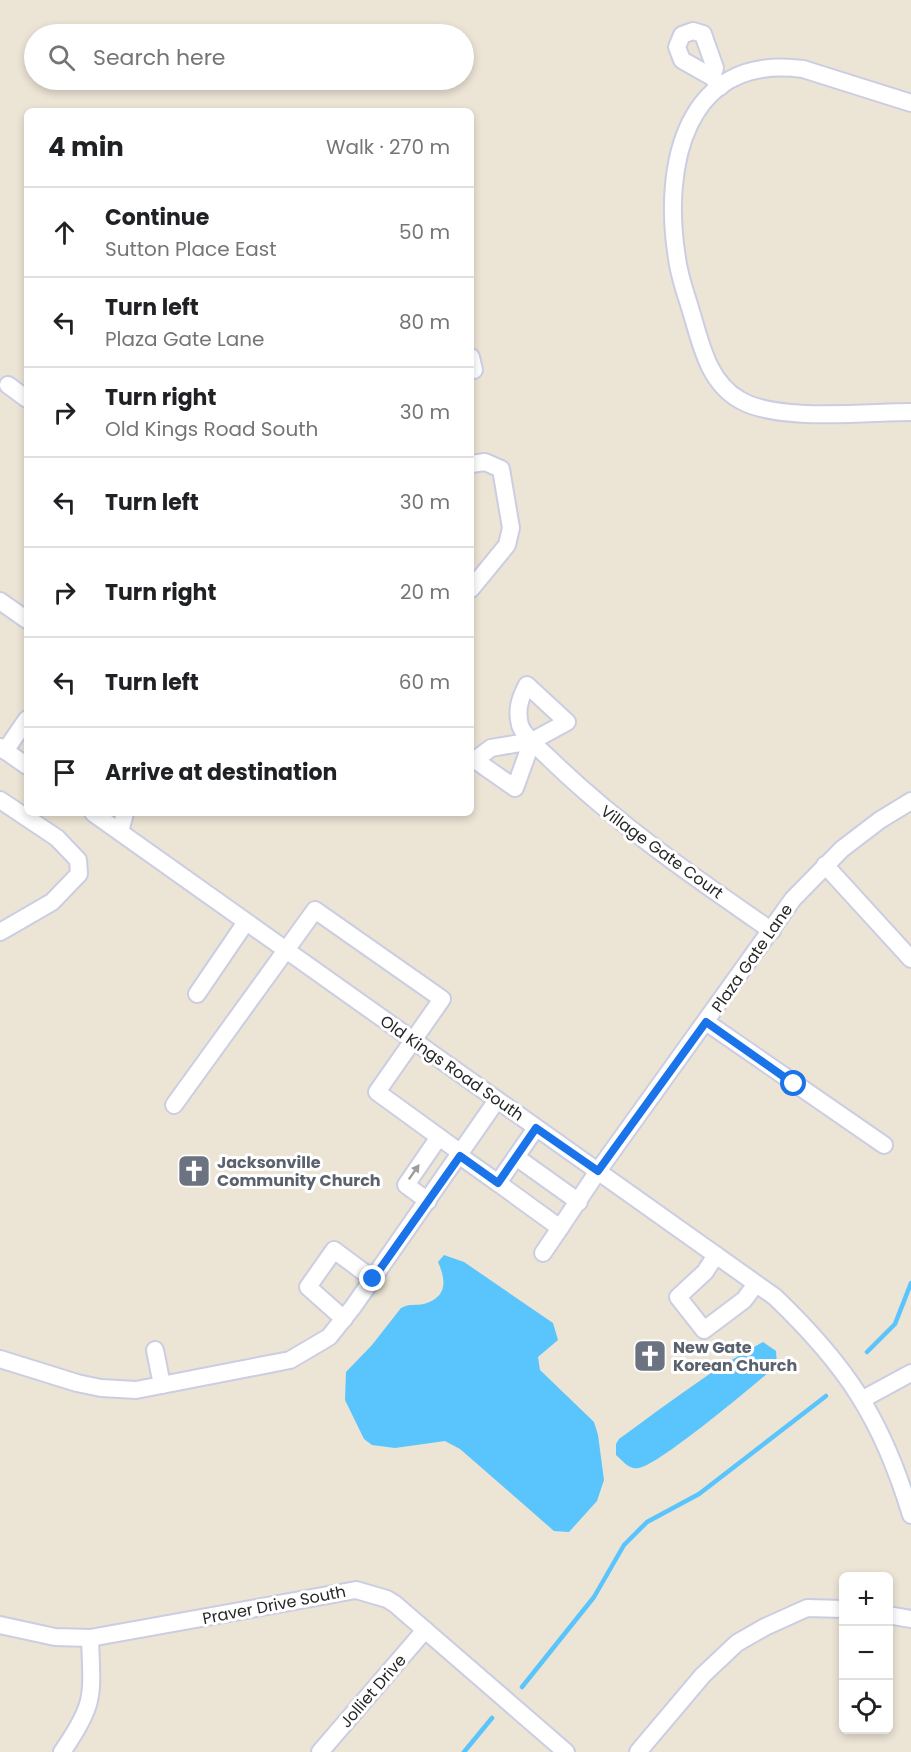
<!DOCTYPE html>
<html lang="en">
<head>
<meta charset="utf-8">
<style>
  :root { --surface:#fff; --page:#f6f6f6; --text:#202124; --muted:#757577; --line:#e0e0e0 }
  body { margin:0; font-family:Poppins,sans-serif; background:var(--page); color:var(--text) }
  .controls { position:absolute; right:18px; bottom:18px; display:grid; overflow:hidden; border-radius:9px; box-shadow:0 3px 9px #0003 }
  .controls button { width:54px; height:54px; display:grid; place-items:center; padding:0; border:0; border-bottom:2px solid var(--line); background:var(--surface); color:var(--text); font:30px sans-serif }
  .stop { position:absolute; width:18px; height:18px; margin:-14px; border:4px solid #1a73e8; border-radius:50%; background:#fff }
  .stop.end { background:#1a73e8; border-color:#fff; box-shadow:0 2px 6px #0008 }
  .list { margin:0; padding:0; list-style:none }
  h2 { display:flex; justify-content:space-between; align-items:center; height:78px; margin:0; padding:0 24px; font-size:26px }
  h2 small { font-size:20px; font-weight:400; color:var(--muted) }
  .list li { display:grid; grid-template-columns:39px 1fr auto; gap:18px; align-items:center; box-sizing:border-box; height:90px; padding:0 24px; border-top:2px solid var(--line) }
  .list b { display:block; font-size:22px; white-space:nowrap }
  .list p { margin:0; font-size:20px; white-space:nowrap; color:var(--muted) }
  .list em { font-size:20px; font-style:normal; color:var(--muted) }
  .icon { flex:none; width:33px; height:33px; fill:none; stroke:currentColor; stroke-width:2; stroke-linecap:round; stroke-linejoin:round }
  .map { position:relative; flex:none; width:911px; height:1752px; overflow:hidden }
  .search { position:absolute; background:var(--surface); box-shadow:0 3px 9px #0003; left:24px; top:24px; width:450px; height:66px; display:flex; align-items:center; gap:15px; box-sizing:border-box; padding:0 21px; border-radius:33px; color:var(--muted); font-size:22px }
  .panel { position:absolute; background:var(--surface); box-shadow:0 3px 9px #0003; left:24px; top:108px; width:450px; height:708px; border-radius:9px }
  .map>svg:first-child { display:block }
  .water { fill:#5ac4fc }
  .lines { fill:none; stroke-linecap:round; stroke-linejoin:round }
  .stream { stroke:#5ac4fc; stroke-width:4.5 }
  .minor-casing { stroke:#cbcde2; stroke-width:20 }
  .minor { stroke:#fff; stroke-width:16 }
  .oneway { fill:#9d9d9d }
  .route { stroke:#1a73e8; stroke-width:8 }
  .labels { text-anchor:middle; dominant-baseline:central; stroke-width:6; stroke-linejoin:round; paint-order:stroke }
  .street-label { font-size:16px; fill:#262626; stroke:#fff }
  .worship-label { font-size:16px; font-weight:bold; fill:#5b616d; stroke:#fff; text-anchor:start }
</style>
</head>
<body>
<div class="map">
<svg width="911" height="1752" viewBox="0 0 911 1752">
  <rect width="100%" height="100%" fill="#ece4d5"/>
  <g class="water">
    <path d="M444,1255L464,1262L553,1323L558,1340L538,1357L540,1370L594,1422L598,1435L604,1480L597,1501L569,1532L554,1531L460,1449L445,1441L395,1448L372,1445L364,1439L345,1400L346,1372L372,1345L401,1308C410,1303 416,1306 424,1304C448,1297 446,1280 438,1262Z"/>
    <path d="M763,1342L776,1351L777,1365C758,1382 659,1465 639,1468C629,1470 623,1461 616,1455V1444L619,1439C666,1405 712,1369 763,1342Z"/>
  </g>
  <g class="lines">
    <g class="stream">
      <path d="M867,1352L895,1324L911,1283"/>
      <path d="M522,1687L594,1597L624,1545L647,1522L699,1494L826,1396"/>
      <path d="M464,1752L492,1718"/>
    </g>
    <g class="minor-casing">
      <g id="minor">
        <path d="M712,77L682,60L677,47L682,35L693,31L703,34L715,68L712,77L720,87"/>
        <path d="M911,103L803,69C685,53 662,166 677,258C679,276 686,294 691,311C701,344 708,382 740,400C777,422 866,412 911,412"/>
        <path d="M471,357L474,370"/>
        <path d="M8,385L27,399"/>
        <path d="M471,464L485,462L501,469L511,528L507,545L471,589"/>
        <path d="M0,601L27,620"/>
        <path d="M532,741L515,788L475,760L491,748L532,741L567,722L527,685C520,698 516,710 520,725C524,737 541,750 550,759C618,825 694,877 772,931"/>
        <path d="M0,747L27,766"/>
        <path d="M5,751L27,719"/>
        <path d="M0,800L57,838L78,860L79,874L52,902L0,932"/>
        <path d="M93,813L775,1297C847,1366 882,1419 911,1515"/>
        <path d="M120,832L125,813"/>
        <path d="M825,865L911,959"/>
        <path d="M197,994L246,922"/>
        <path d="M706,1022L884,1145"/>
        <path d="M174,1105L315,910L442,999L377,1092L461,1153"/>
        <path d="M460,1156L498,1183L536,1128"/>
        <path d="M516,1157L579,1202"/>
        <path d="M498,1183L560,1228L598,1171L793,899L842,849L880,820L911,801"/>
        <path d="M428,1201L406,1185L439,1137"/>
        <path d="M543,1253L560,1228"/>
        <path d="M716,1255L705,1272L678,1297L704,1330L744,1300L756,1284"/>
        <path d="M344,1319L308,1287L334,1250L373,1279"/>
        <path d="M155,1350L162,1385"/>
        <path d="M0,1359L77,1383L101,1388L136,1390L290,1360L329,1337L353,1307L497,1100"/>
        <path d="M863,1399L911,1373"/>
        <path d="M888,1615L911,1619"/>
        <path d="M0,1625L55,1637L90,1638L356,1590L387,1599L395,1604L566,1752"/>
        <path d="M62,1752C96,1703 92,1696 90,1638"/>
        <path d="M320,1752L425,1630"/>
        <path d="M638,1752L703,1675L737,1643L765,1627L807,1608L844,1609"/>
      </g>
    </g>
    <use href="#minor" class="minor"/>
  </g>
  <defs><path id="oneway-solid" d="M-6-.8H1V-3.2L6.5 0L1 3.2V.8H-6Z" transform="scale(1.5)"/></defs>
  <use class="oneway" href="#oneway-solid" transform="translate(414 1172) rotate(-55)"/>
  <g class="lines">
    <path class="route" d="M373,1279L460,1156L498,1183L536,1128L598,1171L706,1022L794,1084"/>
  </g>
  <defs>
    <g id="church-square" transform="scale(1.725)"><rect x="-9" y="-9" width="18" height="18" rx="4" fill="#6b7280" stroke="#fff"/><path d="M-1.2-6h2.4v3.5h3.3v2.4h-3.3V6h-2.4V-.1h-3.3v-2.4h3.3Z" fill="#fff"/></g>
  </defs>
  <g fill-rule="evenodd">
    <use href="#church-square" x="194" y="1171"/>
    <use href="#church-square" x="650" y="1356"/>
  </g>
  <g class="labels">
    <g class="street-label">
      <text transform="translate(662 852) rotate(36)">Village Gate Court</text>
      <text transform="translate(752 958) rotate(-55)">Plaza Gate Lane</text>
      <text transform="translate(452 1068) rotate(35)">Old Kings Road South</text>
      <text transform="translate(274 1605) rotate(-11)">Praver Drive South</text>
      <text transform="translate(373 1691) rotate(-49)">Jolliet Drive</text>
    </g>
    <g class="worship-label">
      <text x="217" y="1162">Jacksonville<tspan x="217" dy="18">Community Church</tspan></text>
      <text x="673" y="1347">New Gate<tspan x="673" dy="18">Korean Church</tspan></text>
    </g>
  </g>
</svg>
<div class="controls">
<button>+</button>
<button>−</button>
<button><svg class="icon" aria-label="locate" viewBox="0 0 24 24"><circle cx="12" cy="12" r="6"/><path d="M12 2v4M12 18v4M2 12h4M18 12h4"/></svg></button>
</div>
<div class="stop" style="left:794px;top:1084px"></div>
<div class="stop end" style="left:373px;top:1279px"></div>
<div class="search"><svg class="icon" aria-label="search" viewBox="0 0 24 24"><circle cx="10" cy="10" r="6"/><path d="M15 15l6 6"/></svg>Search here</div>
<section class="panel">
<h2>4 min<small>Walk · 270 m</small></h2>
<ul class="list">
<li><svg class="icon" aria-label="ahead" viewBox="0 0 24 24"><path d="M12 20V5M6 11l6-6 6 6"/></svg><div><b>Continue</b><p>Sutton Place East</p></div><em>50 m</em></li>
<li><svg class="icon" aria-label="left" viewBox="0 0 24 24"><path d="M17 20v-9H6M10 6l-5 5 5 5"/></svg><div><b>Turn left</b><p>Plaza Gate Lane</p></div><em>80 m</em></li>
<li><svg class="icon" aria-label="right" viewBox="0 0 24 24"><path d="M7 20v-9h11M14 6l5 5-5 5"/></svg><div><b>Turn right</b><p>Old Kings Road South</p></div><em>30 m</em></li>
<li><svg class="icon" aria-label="left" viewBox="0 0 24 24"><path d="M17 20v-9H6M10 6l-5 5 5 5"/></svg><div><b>Turn left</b></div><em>30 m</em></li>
<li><svg class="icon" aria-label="right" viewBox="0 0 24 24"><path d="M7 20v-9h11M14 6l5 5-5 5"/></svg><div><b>Turn right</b></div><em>20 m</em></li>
<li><svg class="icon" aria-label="left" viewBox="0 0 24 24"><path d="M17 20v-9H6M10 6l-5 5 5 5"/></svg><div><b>Turn left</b></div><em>60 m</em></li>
<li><svg class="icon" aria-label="arrive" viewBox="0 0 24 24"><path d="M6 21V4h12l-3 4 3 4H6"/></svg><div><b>Arrive at destination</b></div></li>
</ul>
</section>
</div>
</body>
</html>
